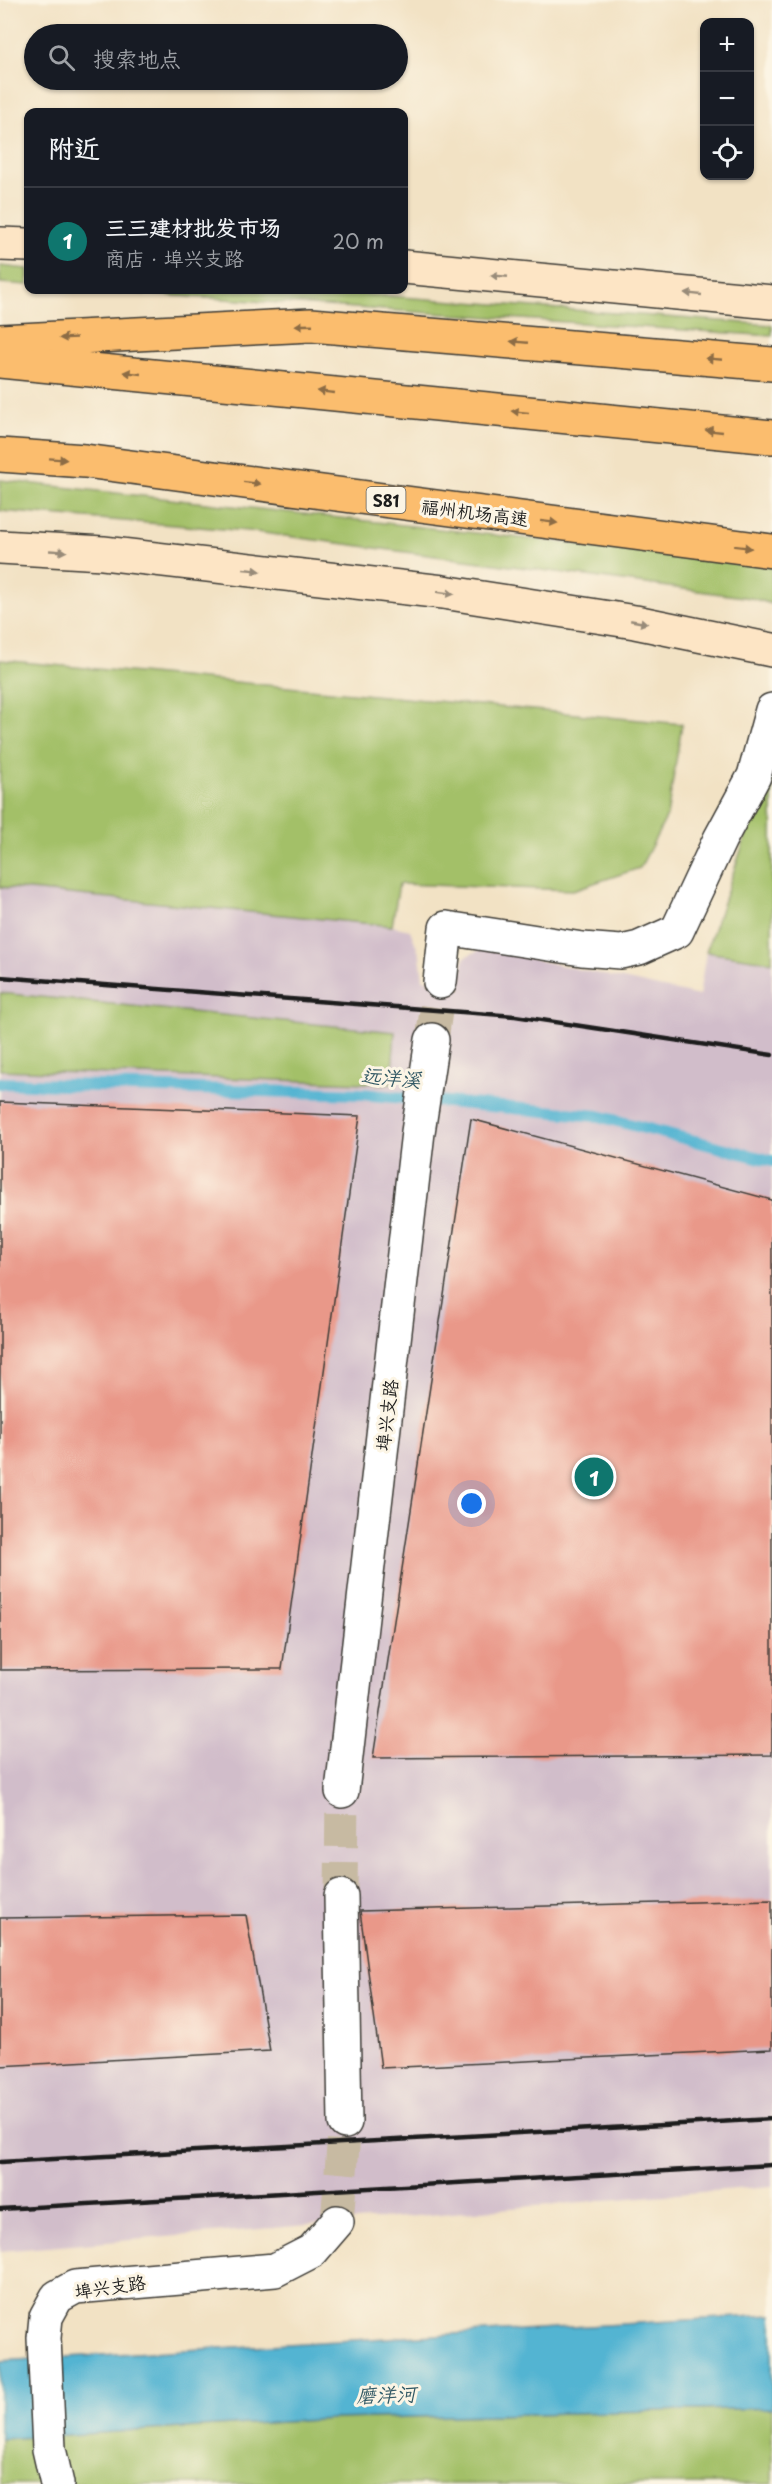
<!DOCTYPE html>
<html lang="zh">
<head>
<meta charset="utf-8">
<style>
  :root { --surface:#171b24; --page:#242831; --text:#f1f3f6; --muted:#9ea1a6; --line:#363941; --accent:#0f766e }
  body { margin:0; font-family:"Playpen Sans","LXGW WenKai TC",sans-serif; background:var(--page); color:var(--text) }
  .controls { position:absolute; right:18px; top:18px; display:grid; overflow:hidden; border-radius:12px; box-shadow:0 2px 4px #0004 }
  .controls button { width:54px; height:54px; display:grid; place-items:center; padding:0; border:0; border-bottom:2px solid var(--line); background:var(--surface); color:var(--text); font:30px sans-serif }
  .you { position:absolute; left:472px; top:1504px; width:21px; height:21px; margin:-15px; border:4px solid #fff; border-radius:50%; background:#1a73e8; box-shadow:0 0 0 9px #1a73e833 }
  .badge { display:grid; place-items:center; width:39px; height:39px; border-radius:50%; background:var(--accent); color:#fff; font-size:20px; font-weight:700 }
  .pin { position:absolute; translate:-50% -50%; border:3px solid #fff; box-shadow:0 2px 6px #0006 }
  .list { margin:0; padding:0; list-style:none }
  h2 { display:flex; justify-content:space-between; align-items:center; height:78px; margin:0; padding:0 24px; font-size:26px }
  h2 small { font-size:20px; font-weight:400; color:var(--muted) }
  .list li { display:grid; grid-template-columns:39px 1fr auto; gap:18px; align-items:center; box-sizing:border-box; height:108px; padding:0 24px; border-top:2px solid var(--line) }
  .list b { display:block; font-size:22px; white-space:nowrap }
  .list p { margin:0; font-size:20px; white-space:nowrap; color:var(--muted) }
  .list em { font-size:20px; font-style:normal; color:var(--muted) }
  .icon { flex:none; width:33px; height:33px; fill:none; stroke:currentColor; stroke-width:2; stroke-linecap:round; stroke-linejoin:round }
  .map { position:relative; flex:none; width:772px; height:2484px; overflow:hidden }
  .search { position:absolute; background:var(--surface); box-shadow:0 2px 4px #0004; left:24px; top:24px; width:384px; height:66px; display:flex; align-items:center; gap:15px; box-sizing:border-box; padding:0 21px; border-radius:33px; color:var(--muted); font-size:22px }
  .panel { position:absolute; background:var(--surface); box-shadow:0 2px 4px #0004; left:24px; top:108px; width:384px; height:186px; border-radius:12px }
  .map>svg:first-child { display:block }
  .industrial { fill:#d1bdca }
  .green { fill:#a3c068; stroke:#606e42; stroke-width:1.5 }
  .water { fill:#53b4d2; stroke:#386877; stroke-width:1.5 }
  .lines { fill:none; stroke-linecap:round; stroke-linejoin:round }
  .stream { stroke:#53b4d2; stroke-width:12 }
  .building { fill:#e99889 }
  .tertiary-tunnel { stroke:#c7baa2; stroke-width:33; stroke-dasharray:33 16; stroke-linecap:butt }
  .tertiary-casing { stroke:#3c3a35; stroke-width:36 }
  .secondary-casing { stroke:#3c3a35; stroke-width:36 }
  .motorway-casing { stroke:#3c3a35; stroke-width:36 }
  .tertiary { stroke:#fff; stroke-width:33 }
  .secondary { stroke:#fde5c5; stroke-width:33 }
  .motorway { stroke:#fbbd6e; stroke-width:33 }
  .rail { stroke:#1c1c1c; stroke-width:4.5 }
  .oneway { fill:#988b79 }
  .oneway2 { fill:#8c6c45 }
  .labels { text-anchor:middle; dominant-baseline:central; stroke-width:6; stroke-linejoin:round; paint-order:stroke }
  .shield { fill:#fcf5e5; stroke:#5f5d58; stroke-width:1.5 }
  .shield-label { font-size:16px; font-weight:bold; fill:#1c1c1c }
  .street-label { font-size:18px; fill:#1c1c1c; stroke:#fcf5e5 }
  .water-label { font-size:20px; font-style:italic; fill:#325965; stroke:#fcf5e5 }
</style>
</head>
<body>
<div class="map">
<svg width="772" height="2484" viewBox="0 0 772 2484">
  <rect width="100%" height="100%" fill="#fcf5e5"/>
  <filter id="ink" filterUnits="userSpaceOnUse"><feTurbulence type="fractalNoise" baseFrequency=".0167" numOctaves="2"/><feDisplacementMap in="SourceGraphic" scale="12" xChannelSelector="R" yChannelSelector="G"/><feConvolveMatrix kernelMatrix="1 2 1 2 8 2 1 2 1" color-interpolation-filters="sRGB"/></filter>
  <filter id="wash" filterUnits="userSpaceOnUse"><feTurbulence type="fractalNoise" baseFrequency=".008" numOctaves="4" result="noise"/><feDisplacementMap in="SourceGraphic" scale="24" xChannelSelector="R" yChannelSelector="G"/><feGaussianBlur stdDeviation="1.35" result="paint"/><feColorMatrix in="noise" values="0 0 0 0 0 0 0 0 0 0 0 0 0 0 0 0 0 1.4 0 .05"/><feComposite in="paint" operator="in"/></filter>
  <g filter="url(#wash)">
    <rect width="100%" height="100%" fill="#f2e2c4"/>
    <path class="industrial" d="M0,887L392,926L410,930L420,955L423,979L458,983L465,957L483,948L699,996L706,952L772,962V2186L0,2251Z"/>
    <g class="green">
      <path d="M0,266L28,269V285L0,283Z"/>
      <path d="M90,290H308L772,325V336Z"/>
      <path d="M0,480L772,566V604L751,598L248,531L0,511Z"/>
      <path d="M0,660L682,724L667,816L640,868L573,890L399,884L392,926L0,887Z"/>
      <path d="M772,760V962L706,952Z"/>
      <path d="M0,993L395,1032L391,1084L0,1070Z"/>
      <path d="M772,2408V2484H0V2439L332,2419Z"/>
    </g>
    <path class="water" d="M772,2315V2408L332,2419L0,2439V2361Z"/>
    <g class="lines">
      <path class="stream" d="M0,1083L362,1094L598,1116L772,1161"/>
    </g>
    <g id="blocks">
      <g class="building">
        <path d="M0,1102L360,1116L282,1669L0,1670Z"/>
        <path d="M471,1119L772,1200V1755L373,1758Z"/>
        <path d="M772,1900V2049L381,2068L360,1911Z"/>
        <path d="M246,1915L270,2051L0,2066V1918Z"/>
      </g>
    </g>
  </g>
  <g filter="url(#ink)">
    <use href="#blocks" fill-opacity="0" stroke="#3c3a35" stroke-width="1.5"/>
    <g class="lines">
      <g class="tertiary-tunnel">
        <path d="M432,1040L440,982"/>
        <path d="M341,1896L342,1791"/>
        <path d="M337,2222L345,2122"/>
      </g>
      <g class="tertiary-casing">
        <g id="tertiary">
          <path d="M440,982L446,928L582,949L621,952L639,948L677,931L720,839L754,776L772,710"/>
          <path d="M342,1791L418,1132L432,1040"/>
          <path d="M341,1896L345,2122"/>
          <path d="M57,2484L49,2449L44,2338L46,2317L57,2297L75,2287L275,2270L312,2251L337,2222"/>
        </g>
      </g>
      <g class="secondary-casing">
        <g id="secondary">
          <path d="M0,244L28,245"/>
          <path d="M404,267L772,302"/>
          <path d="M0,547L103,553L443,592L635,622L772,650"/>
        </g>
      </g>
      <g class="motorway-casing">
        <g id="motorway">
          <path d="M0,341L311,325L772,364"/>
          <path d="M0,361L772,437"/>
          <path d="M0,455L85,461L772,551"/>
        </g>
      </g>
      <use href="#tertiary" class="tertiary"/>
      <use href="#secondary" class="secondary"/>
      <use href="#motorway" class="motorway"/>
      <g class="rail">
        <path d="M0,977L515,1016L772,1055"/>
        <path d="M0,2162L772,2119"/>
        <path d="M0,2209L772,2165"/>
      </g>
    </g>
    <defs><path id="oneway-solid" d="M-6-.8H1V-3.2L6.5 0L1 3.2V.8H-6Z" transform="scale(1.5)"/></defs>
    <g class="oneway">
      <use href="#oneway-solid" transform="translate(499 276) rotate(-175)"/>
      <use href="#oneway-solid" transform="translate(693 294) rotate(-174)"/>
      <use href="#oneway-solid" transform="translate(58 551) rotate(3)"/>
      <use href="#oneway-solid" transform="translate(252 570) rotate(6)"/>
      <use href="#oneway-solid" transform="translate(446 593) rotate(8)"/>
      <use href="#oneway-solid" transform="translate(639 622) rotate(11)"/>
    </g>
    <g class="oneway2">
      <use href="#oneway-solid" transform="translate(304 325) rotate(178)"/>
      <use href="#oneway-solid" transform="translate(68 338) rotate(177)"/>
      <use href="#oneway-solid" transform="translate(519 342) rotate(-175)"/>
      <use href="#oneway-solid" transform="translate(714 359) rotate(-175)"/>
      <use href="#oneway-solid" transform="translate(132 373) rotate(-174)"/>
      <use href="#oneway-solid" transform="translate(326 392) rotate(-174)"/>
      <use href="#oneway-solid" transform="translate(520 412) rotate(-174)"/>
      <use href="#oneway-solid" transform="translate(714 431) rotate(-174)"/>
      <use href="#oneway-solid" transform="translate(58 459) rotate(4)"/>
      <use href="#oneway-solid" transform="translate(252 483) rotate(7)"/>
      <use href="#oneway-solid" transform="translate(549 522) rotate(7)"/>
      <use href="#oneway-solid" transform="translate(743 547) rotate(7)"/>
    </g>
  </g>
  <g class="labels">
    <rect class="shield" x="366.5" y="487" width="39" height="26" rx="4.5"/>
    <g class="shield-label">
      <text x="386" y="500">S81</text>
    </g>
    <g class="street-label">
      <text transform="translate(475 512) rotate(7)">福州机场高速</text>
      <text transform="translate(386 1415) rotate(-83)">埠兴支路</text>
      <text transform="translate(110 2286) rotate(-8)">埠兴支路</text>
    </g>
    <g class="water-label">
      <text transform="translate(391 1077) rotate(5)">远洋溪</text>
      <text transform="translate(386 2394) rotate(-2)">磨洋河</text>
    </g>
  </g>
</svg>
<div class="controls">
<button>+</button>
<button>−</button>
<button><svg class="icon" aria-label="locate" viewBox="0 0 24 24"><circle cx="12" cy="12" r="6"/><path d="M12 2v4M12 18v4M2 12h4M18 12h4"/></svg></button>
</div>
<div class="you"></div>
<div class="pin badge" style="left:594px;top:1477px">1</div>
<div class="search"><svg class="icon" aria-label="search" viewBox="0 0 24 24"><circle cx="10" cy="10" r="6"/><path d="M15 15l6 6"/></svg>搜索地点</div>
<section class="panel">
<h2>附近<small></small></h2>
<ul class="list">
<li><span class="badge">1</span><div><b>三三建材批发市场</b><p>商店 · 埠兴支路</p></div><em>20 m</em></li>
</ul>
</section>
</div>
</body>
</html>
